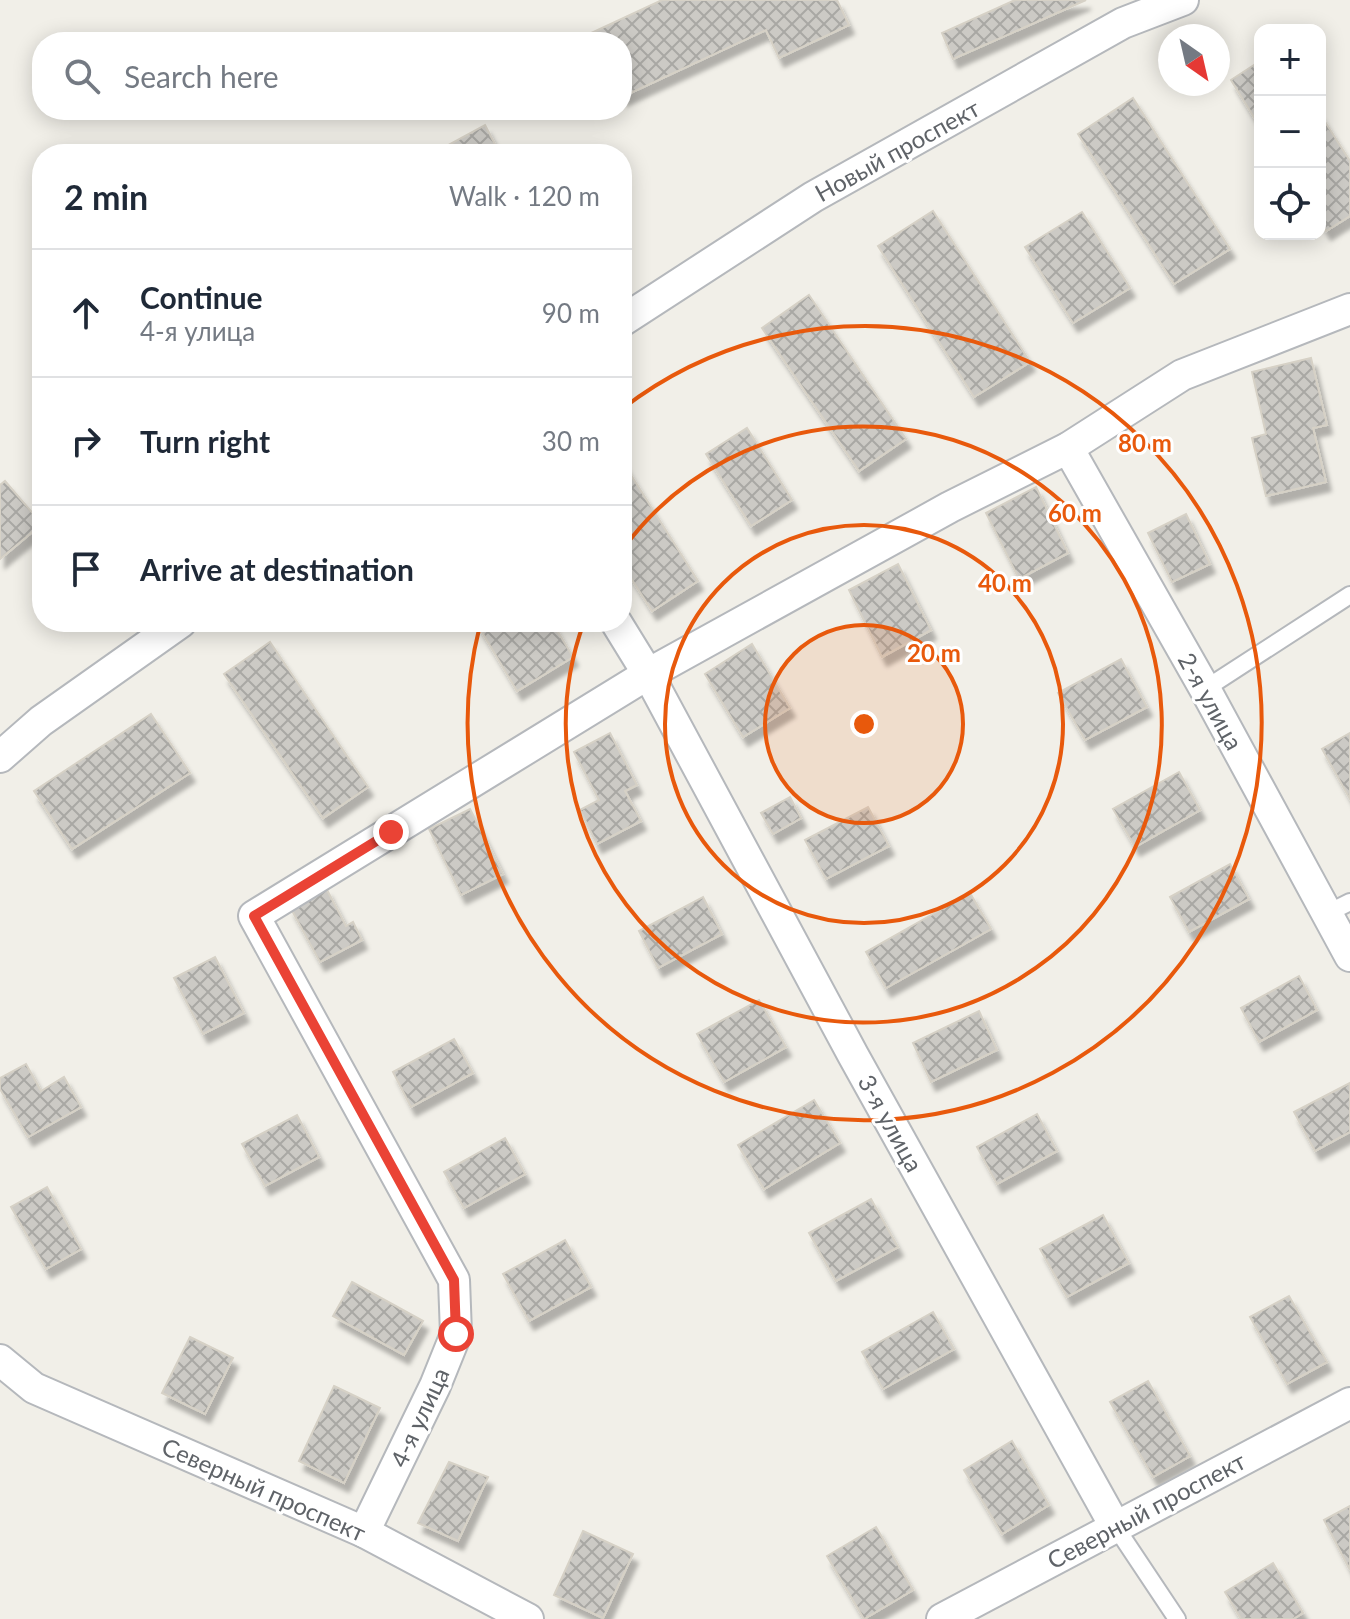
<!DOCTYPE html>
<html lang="en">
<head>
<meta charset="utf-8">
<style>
  :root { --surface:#fff; --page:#f2f2f3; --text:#1f2937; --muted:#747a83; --line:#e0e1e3 }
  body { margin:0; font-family:Lato,sans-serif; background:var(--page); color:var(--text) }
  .controls { position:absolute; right:24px; top:24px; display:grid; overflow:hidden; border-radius:16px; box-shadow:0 4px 20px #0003 }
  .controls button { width:72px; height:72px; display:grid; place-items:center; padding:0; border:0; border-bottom:2px solid var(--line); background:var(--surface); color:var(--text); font:40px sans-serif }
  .compass { position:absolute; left:1158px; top:24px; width:72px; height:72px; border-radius:50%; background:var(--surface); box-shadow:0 4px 20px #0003; rotate:146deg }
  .stop { position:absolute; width:24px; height:24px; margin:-18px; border:6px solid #ea4335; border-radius:50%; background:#fff }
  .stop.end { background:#ea4335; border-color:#fff; box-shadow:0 2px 8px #0008 }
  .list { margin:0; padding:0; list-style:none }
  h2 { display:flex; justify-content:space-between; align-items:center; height:104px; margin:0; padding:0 32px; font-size:34px }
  h2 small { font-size:26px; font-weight:400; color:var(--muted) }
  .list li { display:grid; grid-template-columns:52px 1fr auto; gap:24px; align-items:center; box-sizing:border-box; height:128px; padding:0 32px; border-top:2px solid var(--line) }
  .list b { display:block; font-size:30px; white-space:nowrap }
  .list p { margin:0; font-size:26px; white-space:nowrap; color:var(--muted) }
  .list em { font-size:26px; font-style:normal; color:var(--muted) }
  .icon { flex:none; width:44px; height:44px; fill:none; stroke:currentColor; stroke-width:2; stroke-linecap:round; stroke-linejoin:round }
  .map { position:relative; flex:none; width:1350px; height:1619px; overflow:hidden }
  .search { position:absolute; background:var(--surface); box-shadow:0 4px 20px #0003; left:32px; top:32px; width:600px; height:88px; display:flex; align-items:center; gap:20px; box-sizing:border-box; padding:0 28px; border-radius:32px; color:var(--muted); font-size:30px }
  .panel { position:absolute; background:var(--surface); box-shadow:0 4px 20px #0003; left:32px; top:144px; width:600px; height:488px; border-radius:32px }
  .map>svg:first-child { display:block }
  .building { fill:url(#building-cross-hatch); stroke:#d6d1c6; stroke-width:2; filter:url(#shadow) }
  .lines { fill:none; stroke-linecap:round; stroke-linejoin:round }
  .service-casing { stroke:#b5b8bc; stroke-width:20 }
  .minor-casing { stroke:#b5b8bc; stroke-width:34 }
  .service { stroke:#fff; stroke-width:16 }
  .minor { stroke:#fff; stroke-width:30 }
  .route { stroke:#ea4335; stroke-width:10 }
  .ring { fill:none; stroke:#e8590c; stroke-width:4 }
  .labels { text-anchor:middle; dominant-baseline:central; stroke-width:6; stroke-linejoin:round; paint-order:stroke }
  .street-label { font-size:24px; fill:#5f6368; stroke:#fff }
  .centre { fill:#e8590c; stroke:#fff; stroke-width:4 }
  .ring-label { font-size:24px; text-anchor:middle; font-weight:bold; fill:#e8590c; stroke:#fff; stroke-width:6; stroke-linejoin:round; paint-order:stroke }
</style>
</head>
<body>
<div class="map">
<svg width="1350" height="1619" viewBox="0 0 1350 1619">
  <defs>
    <pattern id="building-cross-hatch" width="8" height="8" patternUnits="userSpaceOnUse" patternTransform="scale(2)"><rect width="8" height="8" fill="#cccac5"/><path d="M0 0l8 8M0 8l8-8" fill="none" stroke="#a9a8a4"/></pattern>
    <filter id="shadow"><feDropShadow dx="5" dy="9" stdDeviation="2" flood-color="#0004"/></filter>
  </defs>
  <rect width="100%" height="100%" fill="#f1efe8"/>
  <g class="building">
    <path d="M662,0H837L849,25L779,58L766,30L622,97V42H572Z"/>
    <path d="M1015,0H1086L953,59L942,33Z"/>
    <path d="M1260,61V127L1231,80Z"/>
    <path d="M1133,98L1230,249L1174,284L1078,134Z"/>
    <path d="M1320,114L1350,161V216L1326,231L1320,221Z"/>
    <path d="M485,125L500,154H432Z"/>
    <path d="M933,211L1030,362L974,397L878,246Z"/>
    <path d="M1082,212L1130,288L1073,323L1025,247Z"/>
    <path d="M809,295L906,439L859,471L762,328Z"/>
    <path d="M1311,358L1327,425L1313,428L1326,482L1266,496L1252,438L1266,434L1252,372Z"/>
    <path d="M747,428L792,500L751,526L706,454Z"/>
    <path d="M622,461L698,581L652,611L622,564Z"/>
    <path d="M5,481L42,524L0,559V485Z"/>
    <path d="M1036,487L1068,553L1019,579L986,513Z"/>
    <path d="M1186,514L1210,564L1172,582L1148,533Z"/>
    <path d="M898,564L931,630L882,657L849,590Z"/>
    <path d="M476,622H552L573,657L517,691Z"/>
    <path d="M270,642L368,787L323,818L224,674Z"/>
    <path d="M752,644L790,708L743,737L705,674Z"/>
    <path d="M1121,659L1147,707L1085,740L1058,693Z"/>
    <path d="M151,714L190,773L72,849L34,791Z"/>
    <path d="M610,733L637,785L625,791L641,821L597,844L580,810L599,800L574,752Z"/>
    <path d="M1350,733V799L1322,749Z"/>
    <path d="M1179,772L1200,810L1135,847L1113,809Z"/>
    <path d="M790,797L801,818L773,834L761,813Z"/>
    <path d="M868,807L889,846L826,879L805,840Z"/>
    <path d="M470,809L503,874L461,895L429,829Z"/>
    <path d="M1230,864L1249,899L1189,932L1170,897Z"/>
    <path d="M326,888L346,926L353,922L362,940L320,962L290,907Z"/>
    <path d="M970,893L991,929L886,988L866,952Z"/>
    <path d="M703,897L722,934L658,968L639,931Z"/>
    <path d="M215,957L244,1013L203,1034L174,978Z"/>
    <path d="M1299,976L1317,1010L1259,1042L1241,1008Z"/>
    <path d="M759,1000L786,1047L724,1082L697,1034Z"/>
    <path d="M979,1011L997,1050L931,1082L913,1043Z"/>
    <path d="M454,1039L473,1073L411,1107L393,1072Z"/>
    <path d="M26,1064L41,1091L64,1077L81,1107L28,1137L0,1089V1078Z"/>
    <path d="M1350,1083V1132L1315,1151L1294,1112Z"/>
    <path d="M814,1100L840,1143L764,1189L738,1145Z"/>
    <path d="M1037,1114L1057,1151L997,1184L977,1147Z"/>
    <path d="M297,1115L319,1157L265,1186L242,1144Z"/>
    <path d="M505,1138L525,1174L464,1208L444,1172Z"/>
    <path d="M47,1187L81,1249L46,1269L11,1207Z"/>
    <path d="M871,1199L898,1247L836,1281L809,1233Z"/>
    <path d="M1103,1215L1129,1263L1067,1297L1040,1249Z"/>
    <path d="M565,1240L591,1287L529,1321L503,1274Z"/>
    <path d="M352,1282L423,1321L404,1355L333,1316Z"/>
    <path d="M1289,1296L1327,1362L1287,1384L1250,1317Z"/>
    <path d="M933,1312L954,1349L883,1389L862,1352Z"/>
    <path d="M190,1337L233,1358L205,1414L162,1393Z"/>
    <path d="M1148,1381L1190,1456L1153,1477L1110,1402Z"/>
    <path d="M334,1386L380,1408L344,1483L299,1461Z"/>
    <path d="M1012,1441L1049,1505L1002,1534L964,1470Z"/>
    <path d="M449,1462L488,1477L458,1541L418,1523Z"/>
    <path d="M1350,1506V1570L1324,1520Z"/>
    <path d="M876,1527L913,1590L864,1619L827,1556Z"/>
    <path d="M583,1531L633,1554L603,1618L554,1595Z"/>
    <path d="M1273,1563L1303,1613L1293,1619H1241L1225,1592Z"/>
  </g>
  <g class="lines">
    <g class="service-casing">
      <g id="service">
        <path d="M1205,689L1350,595"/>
        <path d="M1328,913L1350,902"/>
        <path d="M1115,1526L1177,1619"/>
      </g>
    </g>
    <g class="minor-casing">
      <g id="minor">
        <path d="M622,321L813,197L1123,23L1183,0"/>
        <path d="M1068,448L1205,689L1350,956"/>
        <path d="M616,622L648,674L853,1055L1115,1526"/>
        <path d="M0,757L41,721L181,622"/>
        <path d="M0,1360L34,1388L364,1532L528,1619"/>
        <path d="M364,1532L435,1386L456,1334L454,1280L254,916L648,674L950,507L1068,448L1182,375L1350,309"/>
        <path d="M942,1619L1350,1403"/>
      </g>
    </g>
    <use href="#service" class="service"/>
    <use href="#minor" class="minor"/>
  </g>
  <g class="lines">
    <path class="route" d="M391,832L254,916L454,1280L456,1334"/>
  </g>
  <circle cx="864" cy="724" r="99" fill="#e8590c" fill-opacity=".12"/>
  <g class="ring">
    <circle cx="864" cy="724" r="99"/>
    <circle cx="864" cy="724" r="199"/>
    <path d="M623 549A298 298 0 1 1 584 622"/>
    <path d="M622 409A397 397 0 1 1 480 625"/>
  </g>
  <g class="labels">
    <g class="street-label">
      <text transform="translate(897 150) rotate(-29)">Новый проспект</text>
      <text transform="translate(1211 701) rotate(61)">2-я улица</text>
      <text transform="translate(891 1123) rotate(61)">3-я улица</text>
      <text transform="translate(419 1417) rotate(-65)">4-я улица</text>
      <text transform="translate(264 1489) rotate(24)">Северный проспект</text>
      <text transform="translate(1146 1510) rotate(-28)">Северный проспект</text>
    </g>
  </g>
  <circle cx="864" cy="724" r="12" class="centre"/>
  <g class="ring-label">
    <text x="1145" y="452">80 m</text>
    <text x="1075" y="522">60 m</text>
    <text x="1005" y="592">40 m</text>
    <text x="934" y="662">20 m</text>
  </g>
</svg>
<div class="controls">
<button>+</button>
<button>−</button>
<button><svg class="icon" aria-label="locate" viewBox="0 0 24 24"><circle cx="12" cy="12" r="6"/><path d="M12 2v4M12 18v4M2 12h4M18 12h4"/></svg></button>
</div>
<svg class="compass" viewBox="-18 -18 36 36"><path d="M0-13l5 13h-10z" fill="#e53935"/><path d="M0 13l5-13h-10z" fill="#747a83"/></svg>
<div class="stop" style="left:456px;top:1334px"></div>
<div class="stop end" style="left:391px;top:832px"></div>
<div class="search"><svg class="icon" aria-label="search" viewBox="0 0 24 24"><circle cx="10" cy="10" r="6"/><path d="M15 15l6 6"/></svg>Search here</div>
<section class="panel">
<h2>2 min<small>Walk · 120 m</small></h2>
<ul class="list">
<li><svg class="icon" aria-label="ahead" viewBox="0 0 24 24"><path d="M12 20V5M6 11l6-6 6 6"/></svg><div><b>Continue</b><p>4-я улица</p></div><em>90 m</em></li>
<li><svg class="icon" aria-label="right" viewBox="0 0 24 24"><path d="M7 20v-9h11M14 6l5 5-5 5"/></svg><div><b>Turn right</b></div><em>30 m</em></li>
<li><svg class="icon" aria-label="arrive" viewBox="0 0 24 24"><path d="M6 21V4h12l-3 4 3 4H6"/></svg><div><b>Arrive at destination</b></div></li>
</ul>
</section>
</div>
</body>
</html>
